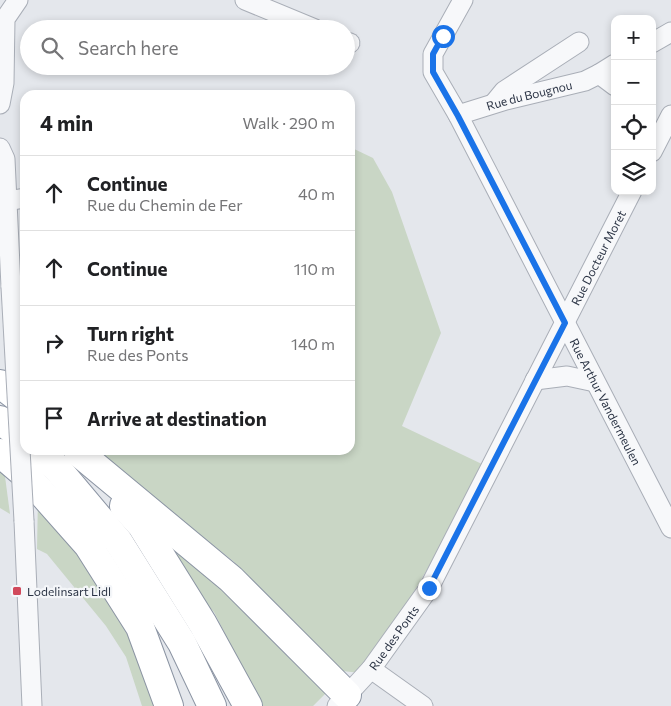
<!DOCTYPE html>
<html lang="en">
<head>
<meta charset="utf-8">
<style>
  :root { --surface:#fff; --page:#f2f2f2; --text:#202124; --muted:#757577; --line:#e0e0e0 }
  body { margin:0; font-family:Commissioner,sans-serif; background:var(--page); color:var(--text) }
  .controls { position:absolute; right:15px; top:15px; display:grid; overflow:hidden; border-radius:10px; box-shadow:0 2px 8px #0003 }
  .controls button { width:45px; height:45px; display:grid; place-items:center; padding:0; border:0; border-bottom:1px solid var(--line); background:var(--surface); color:var(--text); font:25px sans-serif }
  .stop { position:absolute; width:15px; height:15px; margin:-11px; border:4px solid #1a73e8; border-radius:50%; background:#fff }
  .stop.end { background:#1a73e8; border-color:#fff; box-shadow:0 1px 5px #0008 }
  .list { margin:0; padding:0; list-style:none }
  h2 { display:flex; justify-content:space-between; align-items:center; height:65px; margin:0; padding:0 20px; font-size:21px }
  h2 small { font-size:16px; font-weight:400; color:var(--muted) }
  .list li { display:grid; grid-template-columns:32px 1fr auto; gap:15px; align-items:center; box-sizing:border-box; height:75px; padding:0 20px; border-top:1px solid var(--line) }
  .list b { display:block; font-size:19px; white-space:nowrap }
  .list p { margin:0; font-size:16px; white-space:nowrap; color:var(--muted) }
  .list em { font-size:16px; font-style:normal; color:var(--muted) }
  .icon { flex:none; width:28px; height:28px; fill:none; stroke:currentColor; stroke-width:2; stroke-linecap:round; stroke-linejoin:round }
  .map { position:relative; flex:none; width:671px; height:706px; overflow:hidden }
  .search { position:absolute; background:var(--surface); box-shadow:0 2px 8px #0003; left:20px; top:20px; width:335px; height:55px; display:flex; align-items:center; gap:12px; box-sizing:border-box; padding:0 18px; border-radius:28px; color:var(--muted); font-size:19px }
  .panel { position:absolute; background:var(--surface); box-shadow:0 2px 8px #0003; left:20px; top:90px; width:335px; height:365px; border-radius:15px }
  .map>svg:first-child { display:block }
  .green { fill:#c9d6c5 }
  .lines { fill:none; stroke-linecap:round; stroke-linejoin:round }
  .minor-casing { stroke:#a9aeb7; stroke-width:21 }
  .highway-casing { stroke:#8b94a3; stroke-width:30 }
  .minor { stroke:#f7f8fa; stroke-width:19 }
  .highway { stroke:#fff; stroke-width:28 }
  .minor-bridge-casing { stroke:#a9aeb7; stroke-width:21; stroke-linecap:butt }
  .minor-bridge { stroke:#f7f8fa; stroke-width:19 }
  .route { stroke:#1a73e8; stroke-width:6 }
  .poi-dot { fill:#d1495b; stroke:#f4f6f9; stroke-width:2 }
  .labels { text-anchor:middle; dominant-baseline:central; stroke-width:4.5; stroke-linejoin:round; paint-order:stroke }
  .street-label { font-size:12px; fill:#2b3445; stroke:#f4f6f9 }
  .poi-label { font-size:12px; fill:#2b3445; stroke:#f4f6f9; text-anchor:start }
</style>
</head>
<body>
<div class="map">
<svg width="671" height="706" viewBox="0 0 671 706">
  <rect width="100%" height="100%" fill="#e4e7ec"/>
  <g class="green">
    <path d="M350,147L373,158L392,192L441,333L402,426L484,465L442,544L402,612L361,673L342,671L233,561L124,474L96,450H350Z"/>
    <path d="M0,465L4,469L10,514L0,508Z"/>
    <path d="M38,497L125,612L161,706H142L126,657L106,626L47,554L37,549Z"/>
    <path d="M156,517L326,693L313,706H262L214,612L199,597L166,545Z"/>
  </g>
  <g class="lines">
    <g class="minor-casing">
      <g id="minor">
        <path d="M245,0L315,29"/>
        <path id="s1" d="M463,0L433,54V72L458,115L671,528"/>
        <path d="M346,42L350,43"/>
        <path d="M652,43L671,32"/>
        <path d="M599,74L615,64"/>
        <path d="M495,102L504,91L579,42"/>
        <path d="M0,104L4,83L5,19L18,0"/>
        <path id="s2" d="M458,115L506,100L585,81L599,74L615,86"/>
        <path d="M0,148L5,159L11,287"/>
        <path d="M652,152L671,115"/>
        <path d="M7,201L25,198"/>
        <path d="M535,380L567,376L595,382"/>
        <path d="M24,521L32,706"/>
        <path d="M371,669L423,706"/>
        <path id="s3" d="M337,706L371,669L429,588L632,191"/>
      </g>
    </g>
    <g class="highway-casing">
      <g id="highway">
        <path d="M0,384L25,403"/>
        <path d="M0,420L25,439"/>
        <path d="M37,450L55,466L118,541L182,643L212,706"/>
        <path d="M78,452L231,579L347,695"/>
        <path d="M0,453L26,475L88,545L140,627L169,706"/>
        <path d="M124,506L142,526L203,624L248,706"/>
      </g>
    </g>
    <use href="#minor" class="minor"/>
    <use href="#highway" class="highway"/>
    <g class="minor-bridge-casing">
      <path id="minor-bridge" d="M11,287L24,521"/>
    </g>
    <use href="#minor-bridge" class="minor-bridge"/>
  </g>
  <g class="lines">
    <path class="route" d="M429,588L565,323L458,116L433,72V54L443,36"/>
  </g>
  <rect class="poi-dot" x="12" y="586" width="10" height="10" rx="2.5"/>
  <g class="labels">
    <g class="street-label">
      <text stroke="none"><textPath href="#s2" startOffset="74">Rue du Bougnou</textPath></text>
      <text stroke="none"><textPath href="#s3" startOffset="521">Rue Docteur Moret</textPath></text>
      <text stroke="none"><textPath href="#s1" startOffset="452">Rue Arthur Vandermeulen</textPath></text>
      <text stroke="none"><textPath href="#s3" startOffset="89">Rue des Ponts</textPath></text>
    </g>
    <g class="poi-label">
      <text x="27" y="591">Lodelinsart Lidl</text>
    </g>
  </g>
</svg>
<div class="controls">
<button>+</button>
<button>−</button>
<button><svg class="icon" aria-label="locate" viewBox="0 0 24 24"><circle cx="12" cy="12" r="6"/><path d="M12 2v4M12 18v4M2 12h4M18 12h4"/></svg></button>
<button><svg class="icon" aria-label="layers" viewBox="0 0 24 24"><path d="M12 4l9 5-9 5-9-5zM3 14l9 5 9-5"/></svg></button>
</div>
<div class="stop" style="left:443px;top:36px"></div>
<div class="stop end" style="left:429px;top:588px"></div>
<div class="search"><svg class="icon" aria-label="search" viewBox="0 0 24 24"><circle cx="10" cy="10" r="6"/><path d="M15 15l6 6"/></svg>Search here</div>
<section class="panel">
<h2>4 min<small>Walk · 290 m</small></h2>
<ul class="list">
<li><svg class="icon" aria-label="ahead" viewBox="0 0 24 24"><path d="M12 20V5M6 11l6-6 6 6"/></svg><div><b>Continue</b><p>Rue du Chemin de Fer</p></div><em>40 m</em></li>
<li><svg class="icon" aria-label="ahead" viewBox="0 0 24 24"><path d="M12 20V5M6 11l6-6 6 6"/></svg><div><b>Continue</b></div><em>110 m</em></li>
<li><svg class="icon" aria-label="right" viewBox="0 0 24 24"><path d="M7 20v-9h11M14 6l5 5-5 5"/></svg><div><b>Turn right</b><p>Rue des Ponts</p></div><em>140 m</em></li>
<li><svg class="icon" aria-label="arrive" viewBox="0 0 24 24"><path d="M6 21V4h12l-3 4 3 4H6"/></svg><div><b>Arrive at destination</b></div></li>
</ul>
</section>
</div>
</body>
</html>
